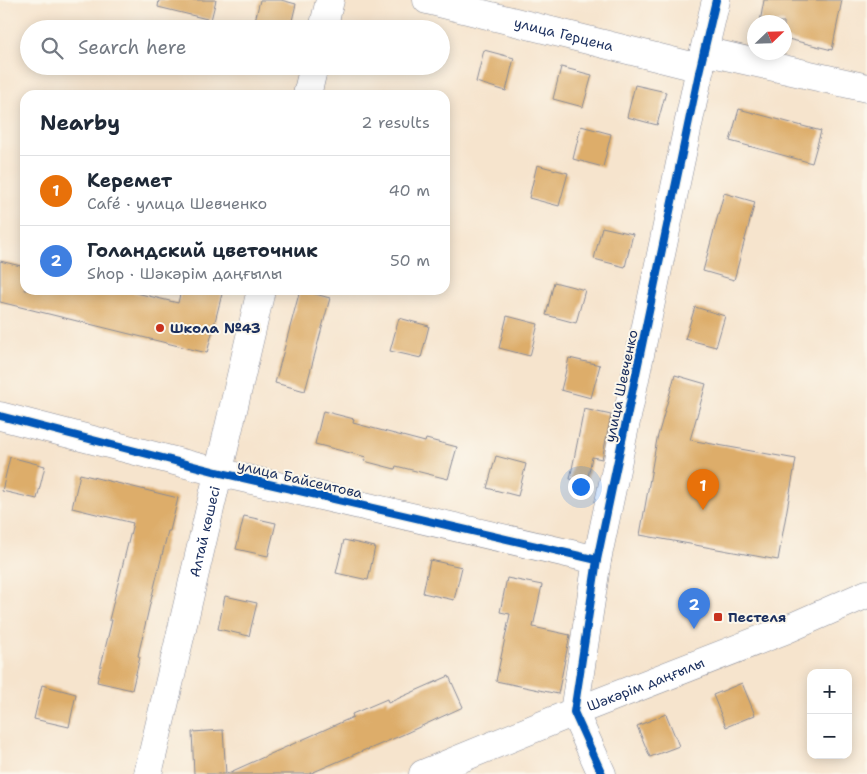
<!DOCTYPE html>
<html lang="en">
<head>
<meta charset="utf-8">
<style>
  :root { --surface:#fff; --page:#f6f6f7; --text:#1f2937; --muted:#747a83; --line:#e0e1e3; --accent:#c8321e }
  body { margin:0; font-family:"Shantell Sans",sans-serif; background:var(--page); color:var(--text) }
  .controls { position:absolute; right:15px; bottom:15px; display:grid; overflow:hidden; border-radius:10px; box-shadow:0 2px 12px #0003 }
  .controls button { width:45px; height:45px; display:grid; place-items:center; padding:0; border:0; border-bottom:1px solid var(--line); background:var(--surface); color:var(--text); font:25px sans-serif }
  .compass { position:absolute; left:747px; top:15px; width:45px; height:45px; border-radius:50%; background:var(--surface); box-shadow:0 2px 12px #0003; rotate:67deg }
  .you { position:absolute; left:580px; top:486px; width:18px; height:18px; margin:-12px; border:4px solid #fff; border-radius:50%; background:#1a73e8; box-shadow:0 0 0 8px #1a73e833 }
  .badge { display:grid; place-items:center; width:32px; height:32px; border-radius:50%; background:var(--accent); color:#fff; font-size:16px; font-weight:700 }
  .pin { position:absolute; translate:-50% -41px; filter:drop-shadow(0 1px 2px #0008) }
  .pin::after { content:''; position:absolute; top:26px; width:18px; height:15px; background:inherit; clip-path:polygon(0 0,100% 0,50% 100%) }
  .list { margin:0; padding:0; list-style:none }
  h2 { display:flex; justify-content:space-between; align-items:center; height:65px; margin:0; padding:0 20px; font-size:21px }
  h2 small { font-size:16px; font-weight:400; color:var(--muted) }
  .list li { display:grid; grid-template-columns:32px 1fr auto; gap:15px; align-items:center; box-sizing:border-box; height:70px; padding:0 20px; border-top:1px solid var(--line) }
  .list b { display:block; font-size:19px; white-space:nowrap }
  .list p { margin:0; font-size:16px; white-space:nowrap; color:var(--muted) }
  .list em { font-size:16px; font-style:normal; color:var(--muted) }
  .icon { flex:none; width:28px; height:28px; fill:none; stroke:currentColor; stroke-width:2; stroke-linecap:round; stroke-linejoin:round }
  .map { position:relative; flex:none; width:867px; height:774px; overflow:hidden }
  .search { position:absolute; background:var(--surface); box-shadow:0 2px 12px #0003; left:20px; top:20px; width:430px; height:55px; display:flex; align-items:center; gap:12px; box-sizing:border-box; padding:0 18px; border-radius:28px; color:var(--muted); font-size:19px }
  .panel { position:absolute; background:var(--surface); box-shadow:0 2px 12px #0003; left:20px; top:90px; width:430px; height:205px; border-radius:15px }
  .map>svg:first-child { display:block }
  .building { fill:#ddad6b }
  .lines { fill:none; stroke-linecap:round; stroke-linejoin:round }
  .minor-casing { stroke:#888a96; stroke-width:29 }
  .major-casing { stroke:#888a96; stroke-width:29 }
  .minor { stroke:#fff; stroke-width:28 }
  .major { stroke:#fff; stroke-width:28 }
  .cycleway-casing { stroke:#fbf7ec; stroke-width:11 }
  .cycleway { stroke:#0057b8; stroke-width:8 }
  .poi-dot { fill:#c8321e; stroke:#fbf7ec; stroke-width:2 }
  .labels { text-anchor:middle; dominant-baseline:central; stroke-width:4; stroke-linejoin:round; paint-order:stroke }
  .street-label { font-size:14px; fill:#1b2f5e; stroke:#fbf7ec }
  .poi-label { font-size:14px; font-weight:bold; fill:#1b2f5e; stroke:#fbf7ec; text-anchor:start }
</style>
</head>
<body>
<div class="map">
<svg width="867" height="774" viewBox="0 0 867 774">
  <rect width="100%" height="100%" fill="#fbf7ec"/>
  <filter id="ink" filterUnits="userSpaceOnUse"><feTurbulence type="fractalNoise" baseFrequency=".02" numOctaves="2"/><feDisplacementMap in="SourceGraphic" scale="10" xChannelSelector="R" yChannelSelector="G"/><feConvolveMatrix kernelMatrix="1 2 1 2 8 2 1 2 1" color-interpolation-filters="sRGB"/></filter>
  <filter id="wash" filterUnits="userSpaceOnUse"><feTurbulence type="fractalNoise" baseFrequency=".0096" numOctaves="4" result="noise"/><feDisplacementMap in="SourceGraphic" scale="20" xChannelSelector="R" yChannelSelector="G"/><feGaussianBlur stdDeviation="1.12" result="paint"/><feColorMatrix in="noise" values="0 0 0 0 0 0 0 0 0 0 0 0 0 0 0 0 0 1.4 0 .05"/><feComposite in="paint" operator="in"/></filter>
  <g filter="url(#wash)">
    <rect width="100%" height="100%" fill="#f6e4cd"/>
    <g id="blocks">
      <g class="building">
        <path d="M159,0H216L211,20L158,7Z"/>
        <path d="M260,0H281L296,4L290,29H253Z"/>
        <path d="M764,0H842L832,50L784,38V22H760Z"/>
        <path d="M484,50L514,58L506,91L476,82Z"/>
        <path d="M561,67L592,75L583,107L553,99Z"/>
        <path d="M635,85L666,92L657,125L627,117Z"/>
        <path d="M739,109L821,131L812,163L730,141Z"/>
        <path d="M581,126L611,134L603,167L573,159Z"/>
        <path d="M537,165L568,173L559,206L529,198Z"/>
        <path d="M724,193L755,202L734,280L703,271Z"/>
        <path d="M602,227L633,234L625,267L594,259Z"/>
        <path d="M0,261L25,267V290H124L178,303L181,290H223L207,353L0,302Z"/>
        <path d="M554,282L585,290L576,323L546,315Z"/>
        <path d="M300,290L330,298L305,391L275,383Z"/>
        <path d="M695,307L725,316L716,347L685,339Z"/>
        <path d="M507,316L538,324L530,356L499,348Z"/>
        <path d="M399,318L429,326L421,358L390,351Z"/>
        <path d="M569,358L600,365L591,398L561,390Z"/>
        <path d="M675,375L706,384L690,440L796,459L778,560L640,535L657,439Z"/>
        <path d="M584,409L611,415L602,459L592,457L587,482L570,479Z"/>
        <path d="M323,411L354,419L353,423L425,442L426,439L457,447L448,479L396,466L395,469L364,461L366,457L315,444Z"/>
        <path d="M496,456L526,464L518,496L487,488Z"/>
        <path d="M10,457L45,466L37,499L2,491Z"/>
        <path d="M80,474L178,498L170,531H168L150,604L138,656L140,657L132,690L97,682L112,620H109L133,523L72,508Z"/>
        <path d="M244,516L276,523L268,556L236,549Z"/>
        <path d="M344,540L375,547L368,580L336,573Z"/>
        <path d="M430,560L462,567L454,600L423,593Z"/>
        <path d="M507,578L542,585L533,627L570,635L558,694L496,681L510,614L500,612Z"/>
        <path d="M225,596L257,603L249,636L218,629Z"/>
        <path d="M449,676L463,707L402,735L367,750V749L309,774H194L192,732L223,730L226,774L353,717L352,714L387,699L388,703Z"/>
        <path d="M742,683L755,715L726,727L713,695Z"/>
        <path d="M42,685L76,694L69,727L34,719Z"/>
        <path d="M666,714L679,746L650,757L637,726Z"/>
      </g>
    </g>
  </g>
  <g filter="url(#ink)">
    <use href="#blocks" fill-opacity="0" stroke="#888a96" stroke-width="1"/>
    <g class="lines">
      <g class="minor-casing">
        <g id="minor">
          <path id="s1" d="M427,0L700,68"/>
          <path d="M323,29L330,0"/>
          <path d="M704,51L867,88"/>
          <path d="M307,95L314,66"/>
          <path d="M0,416L217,472L597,560"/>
          <path id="s2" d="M148,774L261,290"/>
          <path d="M602,774L574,712L597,560L700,68L716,0"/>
        </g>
      </g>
      <g class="major-casing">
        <g id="major">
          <path id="s3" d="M423,774L574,712L785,630L867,594"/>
        </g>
      </g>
      <use href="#minor" class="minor"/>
      <use href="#major" class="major"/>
      <g class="cycleway-casing">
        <g id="cycleway">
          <path d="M0,416L217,472L597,560"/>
          <path d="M602,774L574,712L597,560L700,68L716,0"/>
        </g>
      </g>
      <use href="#cycleway" class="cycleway"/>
    </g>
  </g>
  <g class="poi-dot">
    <circle cx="160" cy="328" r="5"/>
    <rect x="713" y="612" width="10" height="10" rx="2.5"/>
  </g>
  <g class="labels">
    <g class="street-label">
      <text stroke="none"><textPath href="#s1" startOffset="141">улица Герцена</textPath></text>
      <text transform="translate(621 386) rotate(-78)">улица Шевченко</text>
      <text transform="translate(300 479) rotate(13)">улица Байсеитова</text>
      <text stroke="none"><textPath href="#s2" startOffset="249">Алтай көшесі</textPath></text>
      <text stroke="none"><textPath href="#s3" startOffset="240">Шәкәрім даңғылы</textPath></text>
    </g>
    <g class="poi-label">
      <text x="170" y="328">Школа №43</text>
      <text x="728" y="617">Пестеля</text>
    </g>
  </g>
</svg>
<div class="controls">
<button>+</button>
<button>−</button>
</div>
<svg class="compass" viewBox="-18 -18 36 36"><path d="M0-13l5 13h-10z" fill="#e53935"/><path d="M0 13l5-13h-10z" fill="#747a83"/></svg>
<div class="you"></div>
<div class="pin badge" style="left:703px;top:510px;background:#e8710a">1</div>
<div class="pin badge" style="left:694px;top:629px;background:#3f7fe0">2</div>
<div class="search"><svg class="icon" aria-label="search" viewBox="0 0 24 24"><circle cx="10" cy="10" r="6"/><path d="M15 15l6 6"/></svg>Search here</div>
<section class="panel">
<h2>Nearby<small>2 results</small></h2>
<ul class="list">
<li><span class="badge" style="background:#e8710a">1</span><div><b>Керемет</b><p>Café · улица Шевченко</p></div><em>40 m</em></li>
<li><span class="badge" style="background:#3f7fe0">2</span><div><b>Голандский цветочник</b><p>Shop · Шәкәрім даңғылы</p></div><em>50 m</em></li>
</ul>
</section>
</div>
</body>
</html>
